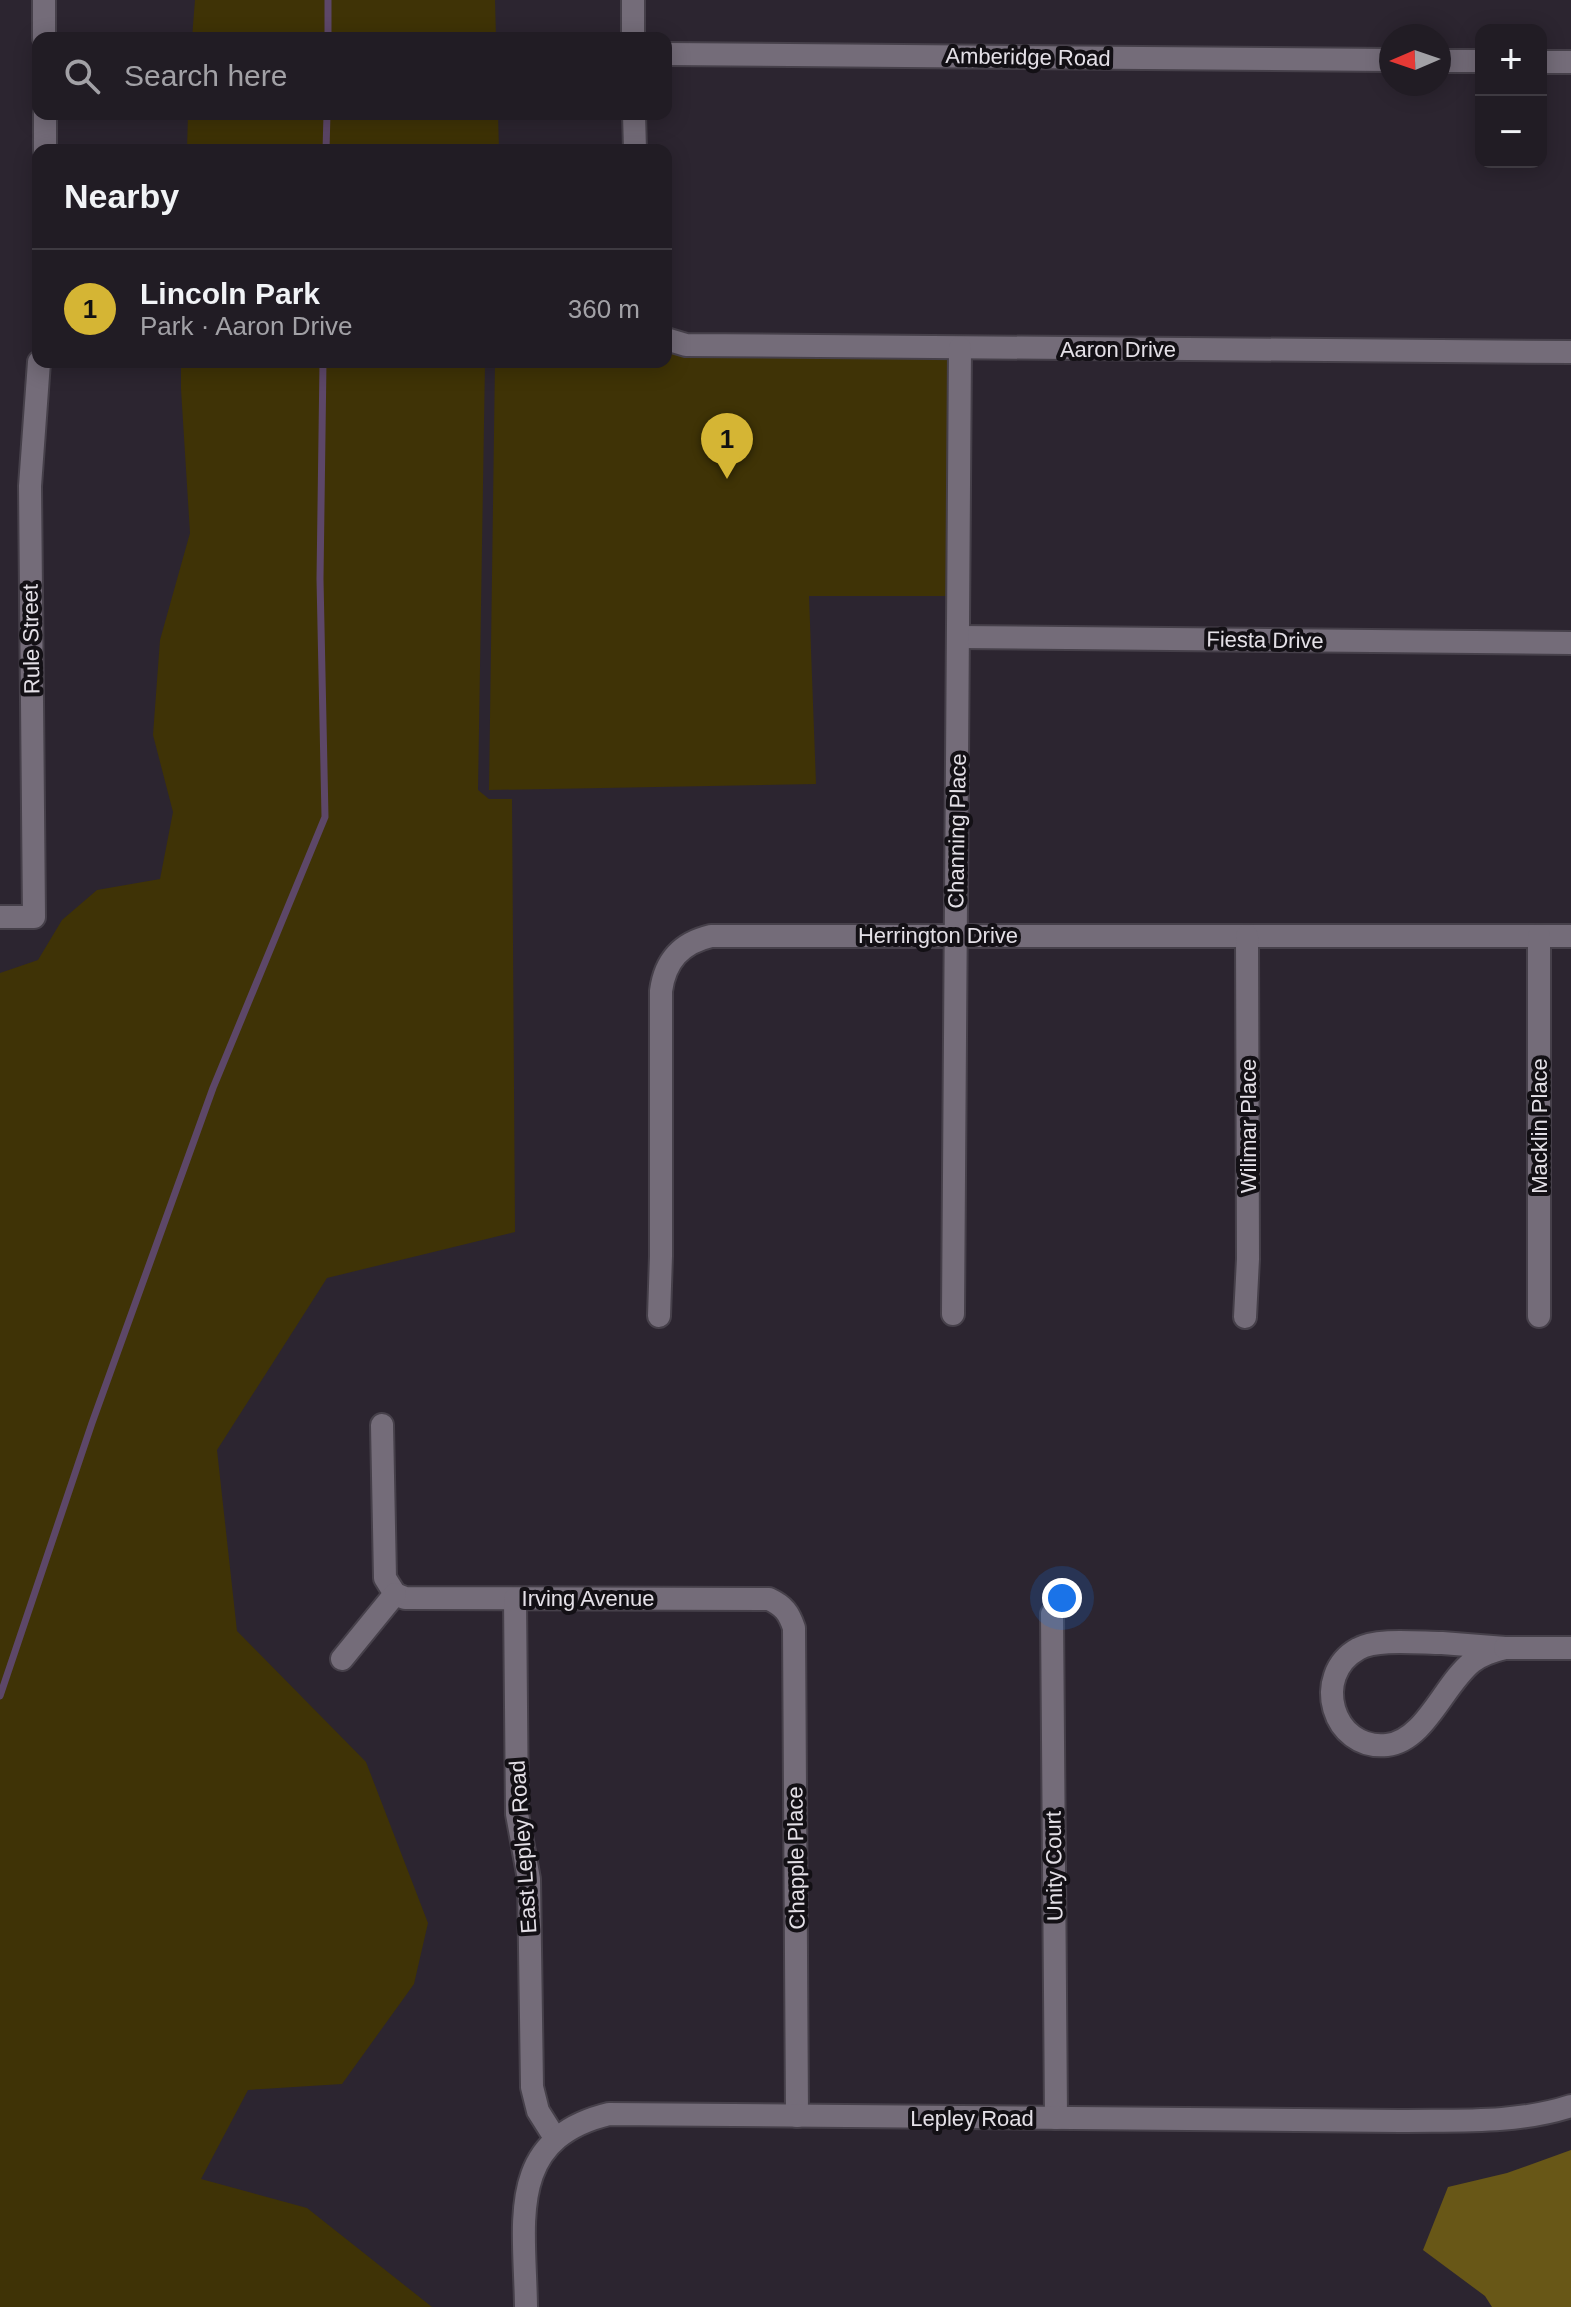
<!DOCTYPE html>
<html lang="en">
<head>
<meta charset="utf-8">
<style>
  :root { --surface:#211c24; --page:#29252c; --text:#f1f3f6; --muted:#a2a1a6; --line:#3e3a41; --accent:#d5b534 }
  body { margin:0; font-family:Arial,sans-serif; background:var(--page); color:var(--text) }
  .controls { position:absolute; right:24px; top:24px; display:grid; overflow:hidden; border-radius:16px; box-shadow:0 4px 20px #0003 }
  .controls button { width:72px; height:72px; display:grid; place-items:center; padding:0; border:0; border-bottom:2px solid var(--line); background:var(--surface); color:var(--text); font:40px sans-serif }
  .compass { position:absolute; left:1379px; top:24px; width:72px; height:72px; border-radius:50%; background:var(--surface); box-shadow:0 4px 20px #0003; rotate:268deg }
  .you { position:absolute; left:1062px; top:1598px; width:28px; height:28px; margin:-20px; border:6px solid #fff; border-radius:50%; background:#1a73e8; box-shadow:0 0 0 12px #1a73e833 }
  .badge { display:grid; place-items:center; width:52px; height:52px; border-radius:50%; background:var(--accent); color:#111; font-size:26px; font-weight:700 }
  .pin { position:absolute; translate:-50% -66px; filter:drop-shadow(0 2px 4px #0008) }
  .pin::after { content:''; position:absolute; top:42px; width:28px; height:24px; background:inherit; clip-path:polygon(0 0,100% 0,50% 100%) }
  .list { margin:0; padding:0; list-style:none }
  h2 { display:flex; justify-content:space-between; align-items:center; height:104px; margin:0; padding:0 32px; font-size:34px }
  h2 small { font-size:26px; font-weight:400; color:var(--muted) }
  .list li { display:grid; grid-template-columns:52px 1fr auto; gap:24px; align-items:center; box-sizing:border-box; height:120px; padding:0 32px; border-top:2px solid var(--line) }
  .list b { display:block; font-size:30px; white-space:nowrap }
  .list p { margin:0; font-size:26px; white-space:nowrap; color:var(--muted) }
  .list em { font-size:26px; font-style:normal; color:var(--muted) }
  .icon { flex:none; width:44px; height:44px; fill:none; stroke:currentColor; stroke-width:2; stroke-linecap:round; stroke-linejoin:round }
  .map { position:relative; flex:none; width:1571px; height:2307px; overflow:hidden }
  .search { position:absolute; background:var(--surface); box-shadow:0 4px 20px #0003; left:32px; top:32px; width:640px; height:88px; display:flex; align-items:center; gap:20px; box-sizing:border-box; padding:0 28px; border-radius:16px; color:var(--muted); font-size:30px }
  .panel { position:absolute; background:var(--surface); box-shadow:0 4px 20px #0003; left:32px; top:144px; width:640px; height:224px; border-radius:16px }
  .map>svg:first-child { display:block }
  .green { fill:#3f3306 }
  .forest { fill:#685717 }
  .lines { fill:none; stroke-linecap:round; stroke-linejoin:round }
  .stream { stroke:#5d4768; stroke-width:7 }
  .minor-casing { stroke:#46404a; stroke-width:26 }
  .minor { stroke:#746c79; stroke-width:22 }
  .labels { text-anchor:middle; dominant-baseline:central; stroke-width:8; stroke-linejoin:round; paint-order:stroke }
  .street-label { font-size:22px; fill:#e4e0e7; stroke:#131015 }
</style>
</head>
<body>
<div class="map">
<svg width="1571" height="2307" viewBox="0 0 1571 2307">
  <rect width="100%" height="100%" fill="#2c2530"/>
  <g class="green">
    <path d="M195,0H495L496,38H192Z"/>
    <path d="M188,114H498L499,150H187Z"/>
    <path d="M666,339L960,348L959,596H809L816,784L489,790L495,362H666Z"/>
    <path d="M181,362H485L478,790L489,799H512L515,1232L327,1278L217,1450L237,1631L366,1762L428,1923L414,1984L342,2084L248,2090L201,2179L307,2208L432,2307H0V973L38,960L62,920L97,890L160,879L173,812L153,735L160,640L190,533L181,389Z"/>
  </g>
  <path class="forest" d="M1571,2150V2307H1492L1485,2296L1423,2250L1448,2187L1507,2173Z"/>
  <g class="lines">
    <g class="stream">
      <path d="M328,38V0"/>
      <path d="M326,150L327,114"/>
      <path d="M0,1696L92,1423L213,1088L325,817L320,579L323,362"/>
    </g>
    <g class="minor-casing">
      <g id="minor">
        <path d="M44,0V38"/>
        <path d="M633,0V38"/>
        <path d="M666,54L1391,60"/>
        <path d="M1439,61H1481"/>
        <path d="M1541,62H1571"/>
        <path d="M45,114V150"/>
        <path d="M634,114L635,150"/>
        <path d="M666,339L686,345L1571,352"/>
        <path d="M959,637L1571,643"/>
        <path d="M0,917H34L30,486L39,362"/>
        <path d="M953,1314L960,348"/>
        <path d="M659,1316L661,1256V991C665,961 681,943 711,936H1571"/>
        <path d="M1539,1316V936"/>
        <path d="M1245,1317L1248,1259L1247,936"/>
        <path d="M382,1425L385,1578L395,1594"/>
        <path d="M395,1594L405,1598L769,1599C784,1606 789,1613 794,1628L797,2116"/>
        <path d="M515,1599L517,1814L529,1879L532,2087L538,2111L555,2138"/>
        <path d="M1052,1614L1056,2118"/>
        <path d="M1442,1643L1505,1648C1493,1651 1482,1654 1472,1662C1444,1684 1425,1741 1387,1745C1332,1751 1311,1675 1358,1649C1376,1638 1420,1643 1442,1643Z"/>
        <path d="M1505,1648H1571"/>
        <path d="M342,1659L395,1594"/>
        <path d="M526,2307C525,2223 505,2139 609,2114L1400,2121C1457,2120 1516,2124 1571,2106"/>
      </g>
    </g>
    <use href="#minor" class="minor"/>
  </g>
  <g class="labels">
    <g class="street-label">
      <text transform="translate(1028 57) rotate(1)">Amberidge Road</text>
      <text x="1118" y="349">Aaron Drive</text>
      <text transform="translate(31 639) rotate(-91)">Rule Street</text>
      <text transform="translate(1265 640) rotate(1)">Fiesta Drive</text>
      <text transform="translate(957 831) rotate(-89)">Channing Place</text>
      <text x="938" y="935">Herrington Drive</text>
      <text transform="translate(1248 1126) rotate(-90)">Wilimar Place</text>
      <text transform="translate(1539 1126) rotate(-90)">Macklin Place</text>
      <text x="588" y="1598">Irving Avenue</text>
      <text transform="translate(523 1847) rotate(-94)">East Lepley Road</text>
      <text transform="translate(796 1858) rotate(-91)">Chapple Place</text>
      <text transform="translate(1054 1866) rotate(-91)">Unity Court</text>
      <text x="972" y="2118">Lepley Road</text>
    </g>
  </g>
</svg>
<div class="controls">
<button>+</button>
<button>−</button>
</div>
<svg class="compass" viewBox="-18 -18 36 36"><path d="M0-13l5 13h-10z" fill="#e53935"/><path d="M0 13l5-13h-10z" fill="#a2a1a6"/></svg>
<div class="you"></div>
<div class="pin badge" style="left:727px;top:479px">1</div>
<div class="search"><svg class="icon" aria-label="search" viewBox="0 0 24 24"><circle cx="10" cy="10" r="6"/><path d="M15 15l6 6"/></svg>Search here</div>
<section class="panel">
<h2>Nearby<small></small></h2>
<ul class="list">
<li><span class="badge">1</span><div><b>Lincoln Park</b><p>Park · Aaron Drive</p></div><em>360 m</em></li>
</ul>
</section>
</div>
</body>
</html>
